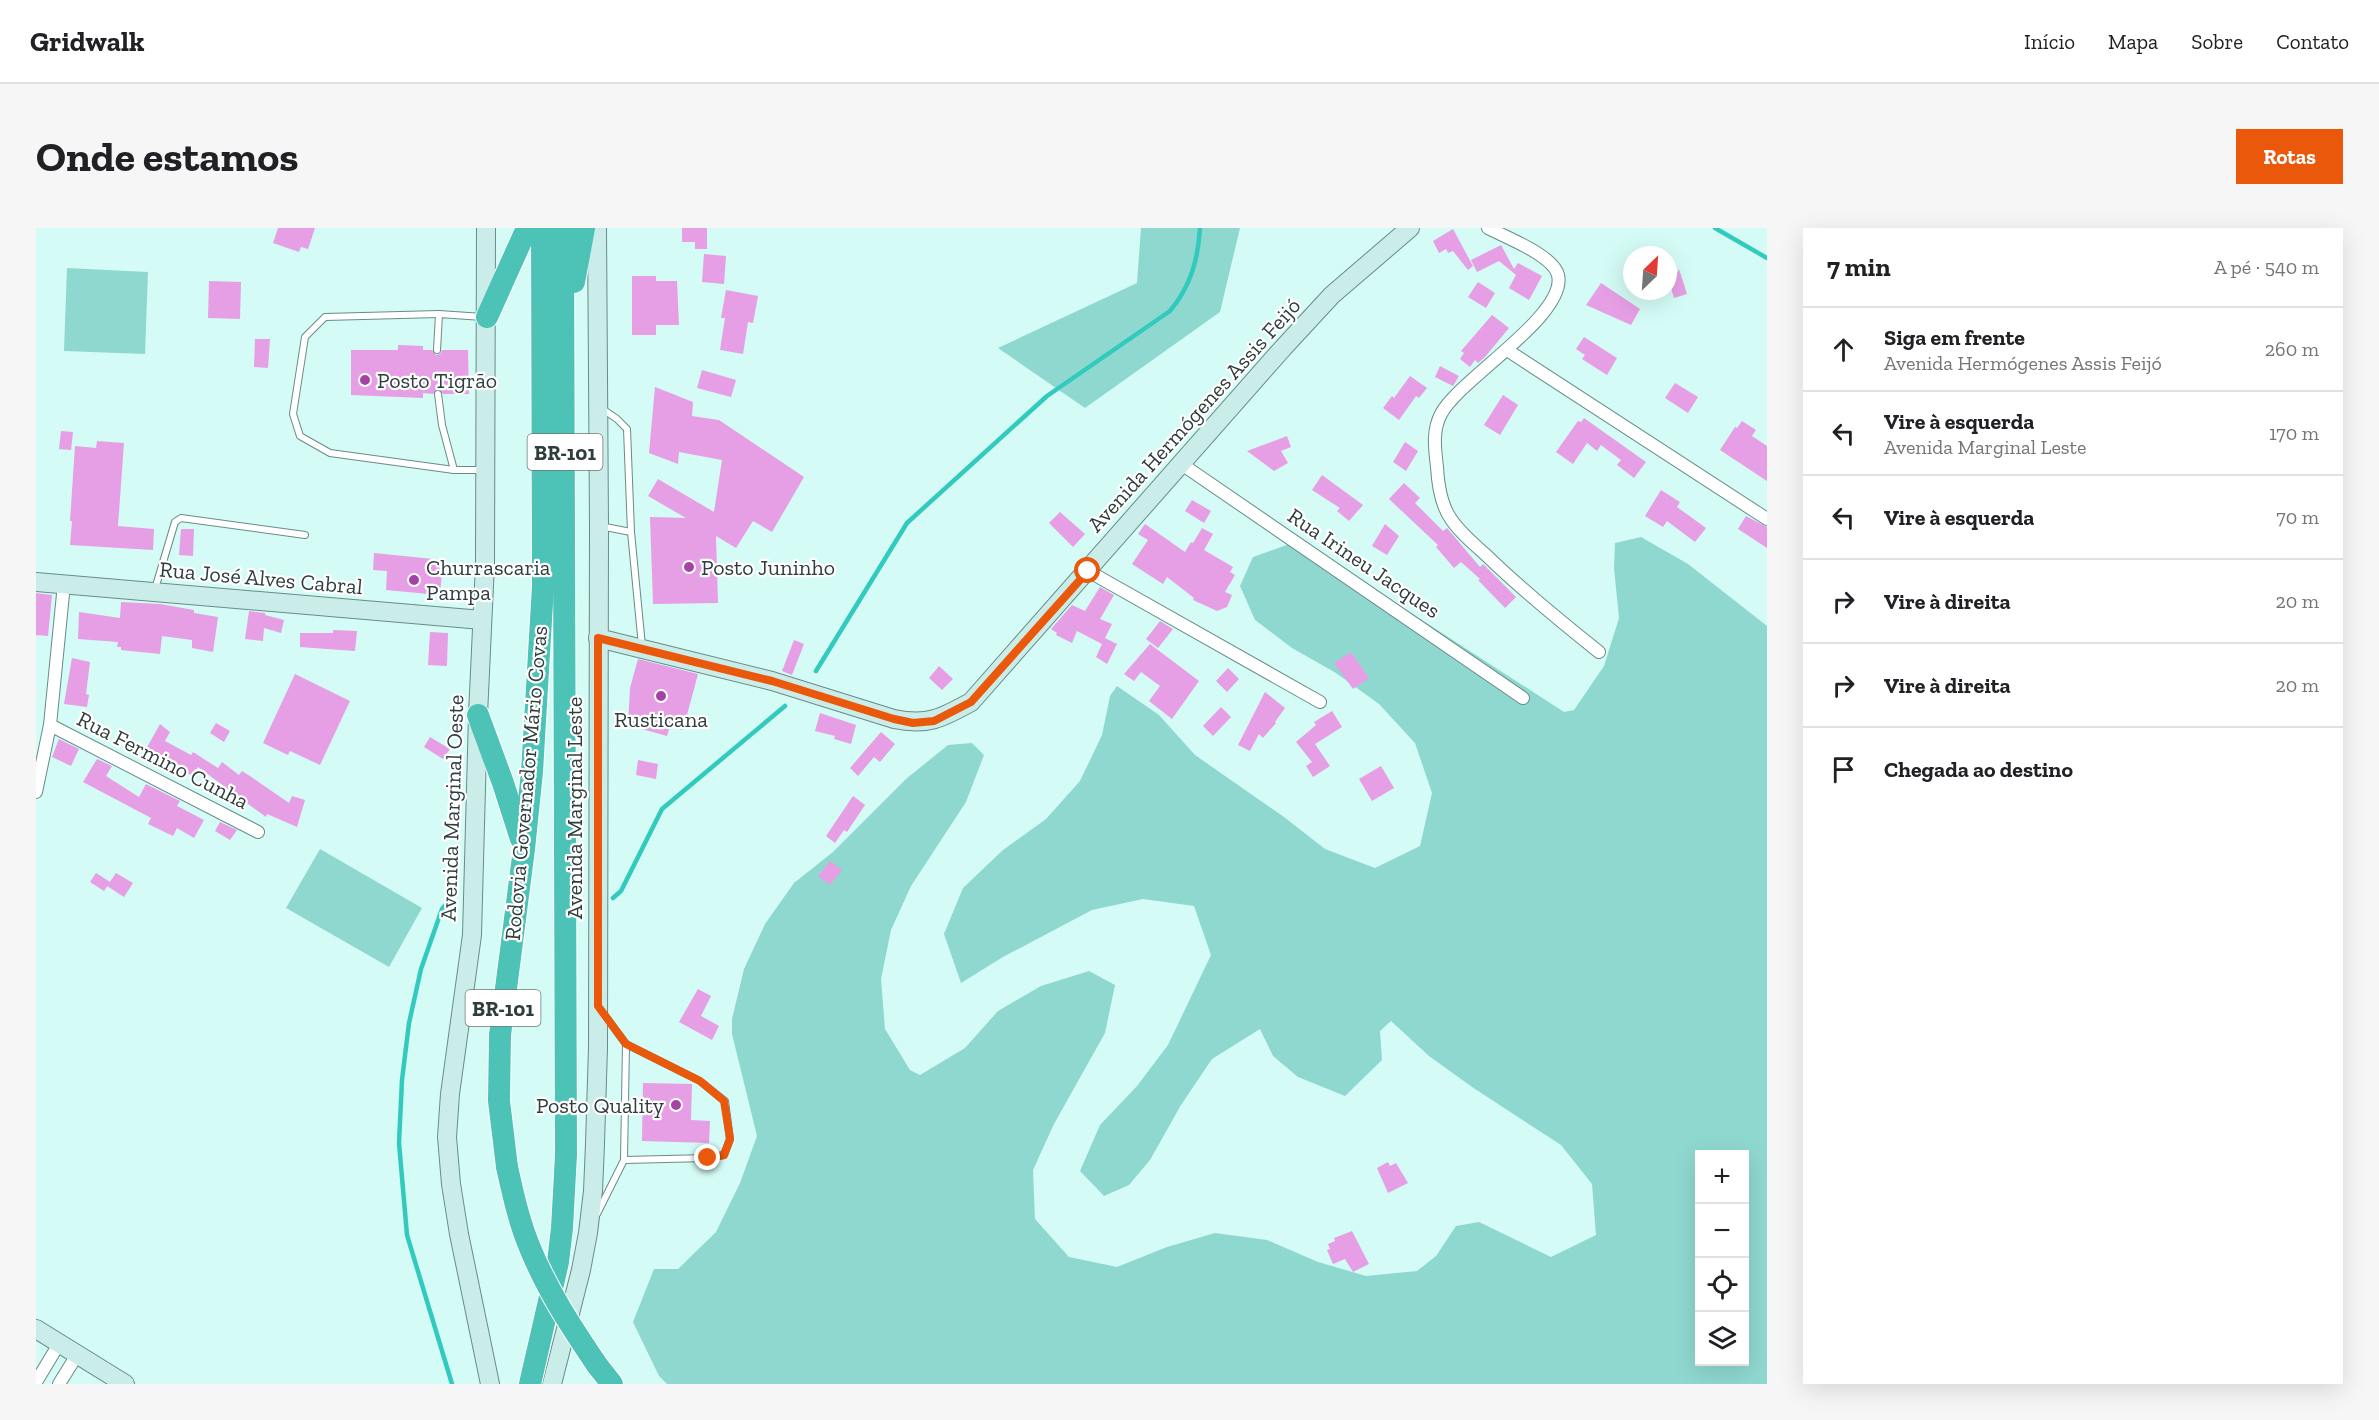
<!DOCTYPE html>
<html lang="pt">
<head>
<meta charset="utf-8">
<style>
  :root { --surface:#fff; --page:#f6f6f6; --text:#202124; --muted:#757577; --line:#e0e0e0; --accent:#ea580c }
  body { margin:0; font-family:"Zilla Slab",serif; background:var(--page); color:var(--text) }
  .controls { position:absolute; right:18px; bottom:18px; display:grid; overflow:hidden; border-radius:0px; box-shadow:0 6px 24px #0002 }
  .controls button { width:54px; height:54px; display:grid; place-items:center; padding:0; border:0; border-bottom:2px solid var(--line); background:var(--surface); color:var(--text); font:30px sans-serif }
  .compass { position:absolute; left:1587px; top:18px; width:54px; height:54px; border-radius:50%; background:var(--surface); box-shadow:0 6px 24px #0002; rotate:25deg }
  .stop { position:absolute; width:18px; height:18px; margin:-14px; border:4px solid #ea580c; border-radius:50%; background:#fff }
  .stop.end { background:#ea580c; border-color:#fff; box-shadow:0 2px 6px #0008 }
  .list { margin:0; padding:0; list-style:none }
  h2 { display:flex; justify-content:space-between; align-items:center; height:78px; margin:0; padding:0 24px; font-size:26px }
  h2 small { font-size:20px; font-weight:400; color:var(--muted) }
  .list li { display:grid; grid-template-columns:39px 1fr auto; gap:18px; align-items:center; box-sizing:border-box; height:84px; padding:0 24px; border-top:2px solid var(--line) }
  .list b { display:block; font-size:22px; white-space:nowrap }
  .list p { margin:0; font-size:20px; white-space:nowrap; color:var(--muted) }
  .list em { font-size:20px; font-style:normal; color:var(--muted) }
  .icon { flex:none; width:33px; height:33px; fill:none; stroke:currentColor; stroke-width:2; stroke-linecap:round; stroke-linejoin:round }
  .map { position:relative; flex:none; width:1731px; height:1156px; overflow:hidden; border-radius:0px }
  header { display:flex; align-items:center; gap:36px; box-sizing:border-box; height:84px; padding:0 30px; background:var(--surface); border-bottom:2px solid var(--line) }
  header strong { font-size:28px }
  nav { display:flex; gap:33px; margin-inline-start:auto; font-size:21px }
  .intro { display:flex; align-items:center; justify-content:space-between; box-sizing:border-box; height:144px; padding:0 36px }
  h1 { margin:0; font-size:42px }
  .button { padding:15px 27px; border-radius:0px; background:var(--accent); color:#fff; font-size:21px; font-weight:700 }
  main { display:flex; gap:36px; padding:0 36px }
  aside { flex:1; background:var(--surface); border-radius:0px; box-shadow:0 6px 24px #0002 }
  .map>svg:first-child { display:block }
  .green { fill:#8fd8d0; fill-rule:evenodd }
  .lines { fill:none; stroke-linecap:round; stroke-linejoin:round }
  .stream { stroke:#33cabe; stroke-width:4.5 }
  .building { fill:#e69fe4 }
  .lane-casing { stroke:#688c88; stroke-width:8 }
  .street-casing { stroke:#688c88; stroke-width:14 }
  .secondary-casing { stroke:#688c88; stroke-width:20 }
  .highway-casing { stroke:#fff; stroke-width:24 }
  .lane { stroke:#fff; stroke-width:6 }
  .street { stroke:#fff; stroke-width:12 }
  .secondary { stroke:#caede9; stroke-width:18 }
  .highway { stroke:#4dc2b7; stroke-width:22 }
  .highway-bridge-casing { stroke:#fff; stroke-width:24; stroke-linecap:butt }
  .highway-bridge { stroke:#4dc2b7; stroke-width:22 }
  .route { stroke:#ea580c; stroke-width:8 }
  .poi-dot { fill:#a641a6; stroke:#fff; stroke-width:2 }
  .labels { text-anchor:middle; dominant-baseline:central; stroke-width:4.5; stroke-linejoin:round; paint-order:stroke }
  .shield { fill:#fff; stroke:#6d7876; stroke-width:1.5 }
  .shield-label { font-size:21px; font-weight:bold; fill:#2f3e3c }
  .poi-label { font-size:22px; fill:#2f3e3c; stroke:#fff; text-anchor:start }
  .street-label { font-size:22px; fill:#2f3e3c; stroke:#fff }
</style>
</head>
<body>
<header>
<strong>Gridwalk</strong>
<nav><a>Início</a><a>Mapa</a><a>Sobre</a><a>Contato</a></nav>
</header>
<div class="intro"><h1>Onde estamos</h1><a class="button">Rotas</a></div>
<main>
<div class="map">
<svg width="1731" height="1156" viewBox="0 0 1731 1156">
  <rect width="100%" height="100%" fill="#d4fbf6"/>
  <g class="green">
    <path d="M1105,0H1204L1184,84L1049,180L962,120L1101,55Z"/>
    <path d="M31,40L112,44L109,126L28,123Z"/>
    <path d="M1605,309L1652,336L1731,398V1156H631L623,1148L597,1094L618,1041H642L680,1004L704,955L721,908L696,806V791L708,741L729,696L758,655L797,624L870,551L912,517L936,515L948,527L930,574L875,658L855,702L845,751L849,801L874,842L884,847L929,820L962,783L1005,758L1053,743L1079,757L1069,805L1018,896L997,942L999,991L1033,1029L1081,1039L1131,1019L1179,1005L1231,1012L1282,1034L1330,1048L1381,1043L1400,1028L1420,998L1443,994L1515,1029L1560,1007L1556,956L1525,917L1436,859L1393,828L1355,793L1344,803L1346,832L1309,868L1262,849L1237,828L1224,801L1176,831L1145,877L1114,932L1093,957L1068,968L1044,943L1064,897L1101,858L1132,817L1175,727L1158,678L1107,671L1056,682L967,729L925,755L908,706L927,660L967,622L1010,591L1044,553L1066,507L1074,468L1081,458L1123,487L1159,527L1248,589L1289,621L1339,640L1384,618L1396,565L1379,515L1343,476L1300,445L1256,420L1219,392L1204,358L1217,329L1259,314L1301,337L1528,484L1538,482L1568,438L1583,390L1578,340L1579,315ZM1664,926H1708V1134H1664Z"/>
    <path d="M284,621L386,680L353,739L250,680Z"/>
  </g>
  <g class="lines">
    <g class="stream">
      <path d="M1679,0L1731,30"/>
      <path d="M780,443L871,295L1011,168L1134,83C1155,58 1162,31 1164,0"/>
      <path d="M577,670L585,663L626,581L749,478"/>
      <path d="M413,673L406,681L385,741L373,795L366,852L363,915L371,1007L416,1156"/>
    </g>
  </g>
  <g class="building">
    <path d="M242,0H279L272,21L265,19L263,24L237,15Z"/>
    <path d="M646,0H671V21H659V14H646Z"/>
    <path d="M1417,1L1437,38L1432,42L1417,23L1412,25L1410,21L1403,25L1397,13Z"/>
    <path d="M1465,17L1478,41L1482,35L1506,48L1493,72L1473,60L1480,47L1463,33L1441,44L1435,32Z"/>
    <path d="M668,26L690,28L688,56L666,54Z"/>
    <path d="M1643,41L1651,66L1638,70L1635,60Z"/>
    <path d="M596,48H620V53H641L643,97H620V107H596Z"/>
    <path d="M173,53L205,54L204,91L172,90Z"/>
    <path d="M1442,54L1459,65L1450,80L1432,69Z"/>
    <path d="M1565,55L1604,81L1595,97L1550,77Z"/>
    <path d="M690,62L722,68L717,95L712,94L707,126L684,122L689,90H685Z"/>
    <path d="M1456,87L1473,100L1449,129L1442,135L1439,132L1434,139L1424,131L1428,125L1425,123Z"/>
    <path d="M1548,109L1581,130L1571,147L1546,131L1549,127L1540,121Z"/>
    <path d="M219,111H234L232,140L218,139Z"/>
    <path d="M362,117L387,118V122H396L400,127L404,126L406,122H432L433,166H407L402,161L397,166L387,165V170L315,167V122H362Z"/>
    <path d="M1404,138L1423,148L1417,158L1399,149Z"/>
    <path d="M666,142L700,152L695,169L661,160Z"/>
    <path d="M1374,148L1391,160L1383,170L1380,168L1363,192L1347,180L1356,168L1358,170Z"/>
    <path d="M1639,155L1662,169L1652,185L1629,170Z"/>
    <path d="M619,159L657,174L656,188L683,192L768,249L736,304L717,293L700,320L680,308L682,375L617,376L614,289L650,290L612,268L622,251L678,284L686,232L643,224L642,236L613,225Z"/>
    <path d="M1467,167L1482,177L1464,207L1448,197Z"/>
    <path d="M1548,190L1610,234L1598,250L1581,237L1585,232L1565,217L1561,223L1551,215L1537,236L1520,224L1542,193L1545,194Z"/>
    <path d="M1706,193L1720,202L1716,208L1731,218V253L1684,222L1699,199L1701,200Z"/>
    <path d="M25,203L37,204L35,222L23,221Z"/>
    <path d="M1251,208L1255,219L1245,223L1252,235L1238,243L1211,223Z"/>
    <path d="M61,213L88,215L82,298L118,301L117,322L34,317L36,293H34L39,218L60,220Z"/>
    <path d="M1369,214L1382,223L1370,243L1357,234Z"/>
    <path d="M1286,247L1327,277L1313,293L1301,283L1304,280L1276,262Z"/>
    <path d="M1368,255L1384,270L1379,275L1407,303L1411,300L1444,339L1447,336L1480,369L1469,380L1442,352L1444,351L1425,334L1418,340L1400,319L1402,317L1353,271Z"/>
    <path d="M1625,262L1644,274L1641,279L1670,300L1659,314L1631,293L1627,299L1609,288Z"/>
    <path d="M1156,272L1175,283L1168,295L1149,283Z"/>
    <path d="M1024,284L1049,306L1037,319L1013,295Z"/>
    <path d="M1710,288L1731,299V320L1702,301Z"/>
    <path d="M1109,296L1149,324L1155,314L1157,315L1166,300L1177,306L1168,322L1197,339L1194,344L1199,347L1189,364L1196,367L1191,379L1181,383L1157,372L1158,370L1131,349L1127,356L1096,336L1112,312L1102,306Z"/>
    <path d="M1349,296L1363,308L1351,327L1336,318Z"/>
    <path d="M145,301H158L157,328L143,327Z"/>
    <path d="M338,325L407,332L404,367L350,362L351,343L337,342Z"/>
    <path d="M1064,359L1078,367L1064,391L1076,396L1069,410L1081,416L1071,436L1060,429L1066,416L1041,403L1036,415L1020,407L1021,405L1015,401L1036,377L1049,383Z"/>
    <path d="M0,365L16,367L12,408L0,407Z"/>
    <path d="M85,374L124,376L158,382V385L182,389L177,424L156,420V412L126,408L124,426L85,422V419H81L82,414L42,411L43,384L84,390Z"/>
    <path d="M213,383L229,385V387L248,392L245,405L228,400L227,413L209,411Z"/>
    <path d="M1124,393L1137,401L1122,420L1110,411Z"/>
    <path d="M297,402L321,403L319,423L264,419V405H297Z"/>
    <path d="M394,404L412,405L411,438L392,437Z"/>
    <path d="M758,412L768,416L756,447L746,443Z"/>
    <path d="M1114,416L1163,453L1136,491L1113,473L1124,458L1105,444L1098,453L1088,446Z"/>
    <path d="M1315,424L1333,450L1317,461L1298,435Z"/>
    <path d="M36,430L54,434L50,466L53,467L51,479L28,476Z"/>
    <path d="M602,431L662,446L647,502L634,498L631,508L592,497L594,460Z"/>
    <path d="M903,438L917,451L906,462L893,450Z"/>
    <path d="M1192,440L1203,451L1191,464L1180,453Z"/>
    <path d="M259,446L314,473L284,537L254,523L252,527L227,515Z"/>
    <path d="M1229,464L1249,480L1239,494L1240,495L1227,510L1223,506L1214,523L1202,517Z"/>
    <path d="M1185,479L1195,489L1177,508L1167,498Z"/>
    <path d="M1296,483L1306,499L1279,516L1294,538L1277,549L1270,538L1276,534L1260,514L1280,497L1278,494Z"/>
    <path d="M784,485L820,497L815,516L798,511L799,508L779,503Z"/>
    <path d="M180,495L194,503L188,514L174,505Z"/>
    <path d="M124,496L134,504L129,513L155,527L157,524L182,540L186,534L203,547L206,543L214,548L253,575L256,568L269,572L261,599L231,586L230,589L162,539L156,548L145,541L146,539L122,526L121,529L109,523Z"/>
    <path d="M845,504L859,516L844,534L838,529L822,548L814,540Z"/>
    <path d="M394,509L414,521L407,531L388,519Z"/>
    <path d="M23,511L43,521L35,538L16,529Z"/>
    <path d="M61,531L76,538L70,548L103,569L110,556L144,573L141,578L168,592L158,610L141,600L137,608L112,596L115,590L47,554Z"/>
    <path d="M602,532L622,536L620,551L600,547Z"/>
    <path d="M1345,538L1358,560L1336,573L1323,551Z"/>
    <path d="M817,568L829,577L811,604L808,602L799,615L790,608Z"/>
    <path d="M184,594L201,602L194,612L179,603Z"/>
    <path d="M794,633L806,642L794,657L782,648Z"/>
    <path d="M60,645L74,654L68,663L54,654Z"/>
    <path d="M80,645L97,655L88,669L71,658Z"/>
    <path d="M662,761L675,768L665,788L683,798L676,812L643,794Z"/>
    <path d="M607,855L656,856L655,892L674,893L673,915L606,913Z"/>
    <path d="M1352,934L1354,938L1360,935L1372,955L1352,965L1341,940Z"/>
    <path d="M1316,1003L1333,1036L1317,1044L1309,1031L1297,1036L1291,1022L1294,1021L1292,1016L1299,1013L1298,1010Z"/>
  </g>
  <g class="lines">
    <g class="lane-casing">
      <g id="lane">
        <path d="M403,86L289,89L269,109L257,186L264,208L294,225L418,242"/>
        <path d="M401,122L403,86L447,89"/>
        <path d="M402,166L406,197L418,242H448"/>
        <path d="M565,180L581,191L591,201L595,304L606,418"/>
        <path d="M564,298L595,304"/>
        <path d="M119,361L139,294L145,290L269,307"/>
        <path d="M588,932L672,930L688,927L694,911L689,873L664,853L590,816"/>
        <path d="M561,986L588,932L590,816L567,785"/>
      </g>
    </g>
    <g class="street-casing">
      <g id="street">
        <path d="M1452,0C1469,9 1517,27 1522,47C1532,87 1422,152 1405,186C1396,203 1399,221 1401,239C1402,256 1405,277 1415,291C1424,305 1438,316 1450,327C1486,362 1524,393 1563,424"/>
        <path d="M1471,122L1731,291"/>
        <path d="M1144,235L1487,470"/>
        <path d="M1052,343L1284,474"/>
        <path d="M14,497L222,604"/>
        <path d="M0,564L14,497L28,356"/>
        <path d="M0,1154L23,1116"/>
        <path d="M23,1156L41,1127"/>
      </g>
    </g>
    <g class="secondary-casing">
      <g id="secondary">
        <path d="M450,0L449,336L442,487L436,707L414,866L411,909L415,956L423,1006L454,1156"/>
        <path d="M0,354L446,392"/>
        <path d="M562,410L736,453L858,491C892,498 906,490 935,474L1247,120L1296,67L1374,0"/>
        <path d="M0,1101L89,1156"/>
        <path d="M516,1156L545,1042L552,1005L557,963L559,916L562,820L563,298L561,0"/>
      </g>
    </g>
    <g class="highway-casing">
      <g id="highway">
        <path d="M538,54L548,0"/>
        <path d="M451,89L491,0"/>
        <path d="M442,487L467,555L485,611"/>
        <path d="M471,939L463,873L464,807L488,621L496,544L507,358L506,0"/>
        <path d="M561,1137L576,1156"/>
        <path d="M494,1156L522,1034L526,1000L530,927L527,0"/>
      </g>
    </g>
    <use href="#lane" class="lane"/>
    <use href="#street" class="street"/>
    <use href="#secondary" class="secondary"/>
    <use href="#highway" class="highway"/>
    <g class="highway-bridge-casing">
      <path id="highway-bridge" d="M471,939C477,966 483,994 494,1020C511,1062 536,1100 561,1137"/>
    </g>
    <use href="#highway-bridge" class="highway-bridge"/>
  </g>
  <g class="lines">
    <path class="route" d="M672,930L688,927L694,911L688,873L664,853L590,816L562,778V410L736,453L858,491L877,495L898,493L935,474L1052,343"/>
  </g>
  <g class="poi-dot">
    <circle cx="329" cy="152" r="6"/>
    <circle cx="653" cy="339" r="6"/>
    <circle cx="378" cy="352" r="6"/>
    <circle cx="625" cy="468" r="6"/>
    <circle cx="640" cy="877" r="6"/>
  </g>
  <g class="labels">
    <g class="shield">
      <rect x="491.5" y="206" width="75" height="36" rx="4.5"/>
      <rect x="429.5" y="762" width="75" height="36" rx="4.5"/>
    </g>
    <g class="shield-label">
      <text x="529" y="224">BR-101</text>
      <text x="467" y="780">BR-101</text>
    </g>
    <g class="poi-label">
      <text x="341" y="152">Posto Tigrão</text>
      <text x="390" y="339">Churrascaria<tspan x="390" dy="25">Pampa</tspan></text>
      <text x="665" y="339">Posto Juninho</text>
      <text x="625" y="491" text-anchor="middle">Rusticana</text>
      <text x="628" y="877" text-anchor="end">Posto Quality</text>
    </g>
    <g class="street-label">
      <text transform="translate(1158 187) rotate(-48)">Avenida Hermógenes Assis Feijó</text>
      <text transform="translate(1328 335) rotate(34)">Rua Irineu Jacques</text>
      <text transform="translate(225 350) rotate(5)">Rua José Alves Cabral</text>
      <text transform="translate(127 532) rotate(27)">Rua Fermino Cunha</text>
      <text transform="translate(490 555) rotate(-85)">Rodovia Governador Mário Covas</text>
      <text transform="translate(416 580) rotate(-88)">Avenida Marginal Oeste</text>
      <text transform="translate(538 580) rotate(-90)">Avenida Marginal Leste</text>
    </g>
  </g>
</svg>
<div class="controls">
<button>+</button>
<button>−</button>
<button><svg class="icon" aria-label="locate" viewBox="0 0 24 24"><circle cx="12" cy="12" r="6"/><path d="M12 2v4M12 18v4M2 12h4M18 12h4"/></svg></button>
<button><svg class="icon" aria-label="layers" viewBox="0 0 24 24"><path d="M12 4l9 5-9 5-9-5zM3 14l9 5 9-5"/></svg></button>
</div>
<svg class="compass" viewBox="-18 -18 36 36"><path d="M0-13l5 13h-10z" fill="#e53935"/><path d="M0 13l5-13h-10z" fill="#757577"/></svg>
<div class="stop" style="left:1052px;top:343px"></div>
<div class="stop end" style="left:672px;top:930px"></div>
</div>
<aside>
<h2>7 min<small>A pé · 540 m</small></h2>
<ul class="list">
<li><svg class="icon" aria-label="ahead" viewBox="0 0 24 24"><path d="M12 20V5M6 11l6-6 6 6"/></svg><div><b>Siga em frente</b><p>Avenida Hermógenes Assis Feijó</p></div><em>260 m</em></li>
<li><svg class="icon" aria-label="left" viewBox="0 0 24 24"><path d="M17 20v-9H6M10 6l-5 5 5 5"/></svg><div><b>Vire à esquerda</b><p>Avenida Marginal Leste</p></div><em>170 m</em></li>
<li><svg class="icon" aria-label="left" viewBox="0 0 24 24"><path d="M17 20v-9H6M10 6l-5 5 5 5"/></svg><div><b>Vire à esquerda</b></div><em>70 m</em></li>
<li><svg class="icon" aria-label="right" viewBox="0 0 24 24"><path d="M7 20v-9h11M14 6l5 5-5 5"/></svg><div><b>Vire à direita</b></div><em>20 m</em></li>
<li><svg class="icon" aria-label="right" viewBox="0 0 24 24"><path d="M7 20v-9h11M14 6l5 5-5 5"/></svg><div><b>Vire à direita</b></div><em>20 m</em></li>
<li><svg class="icon" aria-label="arrive" viewBox="0 0 24 24"><path d="M6 21V4h12l-3 4 3 4H6"/></svg><div><b>Chegada ao destino</b></div></li>
</ul>
</aside>
</main>
</body>
</html>
